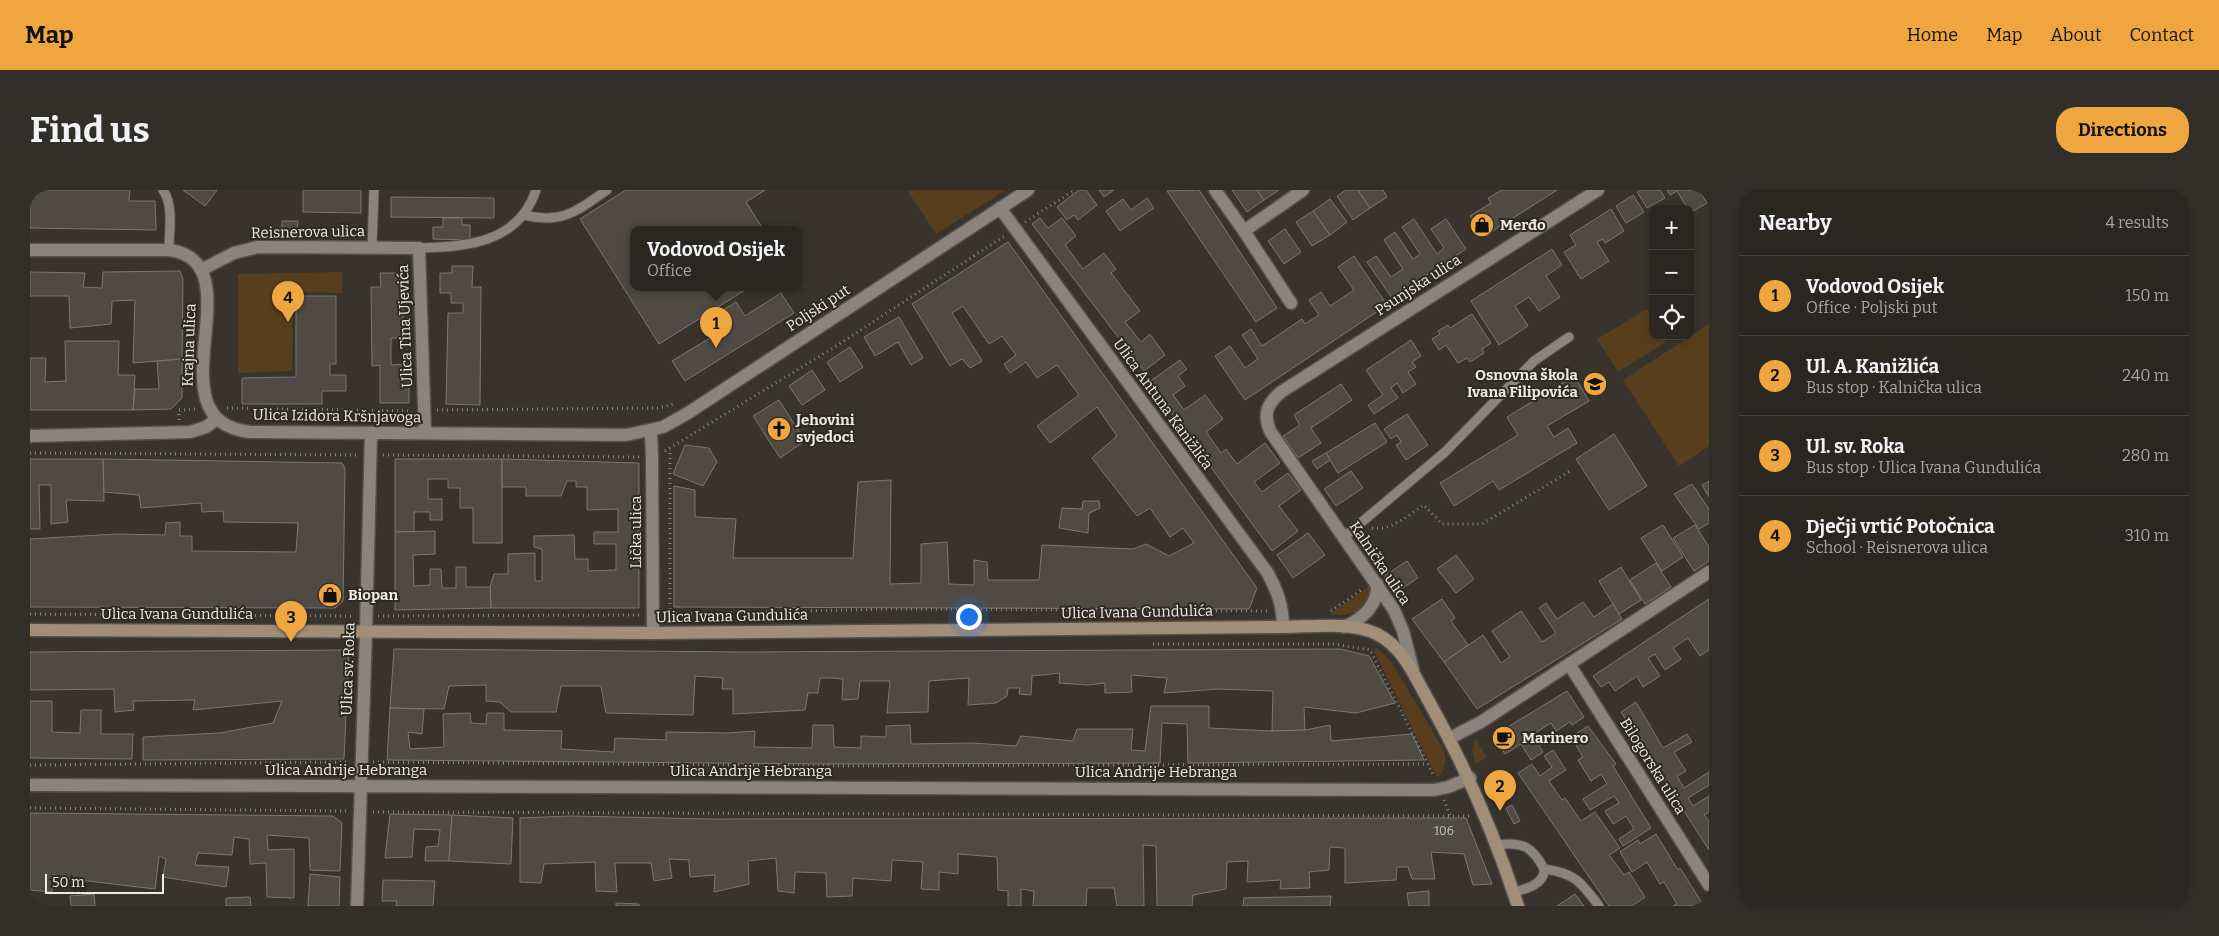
<!DOCTYPE html>
<html lang="en">
<head>
<meta charset="utf-8">
<style>
  :root { --surface:#2a2622; --page:#322e2a; --text:#f1f3f6; --muted:#a5a5a5; --line:#464340; --accent:#f0a63f }
  body { margin:0; font-family:Bitter,serif; background:var(--page); color:var(--text) }
  .controls { position:absolute; right:15px; top:15px; display:grid; overflow:hidden; border-radius:10px; box-shadow:0 2px 8px #0003 }
  .controls button { width:45px; height:45px; display:grid; place-items:center; padding:0; border:0; border-bottom:1px solid var(--line); background:var(--surface); color:var(--text); font:25px sans-serif }
  .scale { position:absolute; left:15px; bottom:12px; width:119px; box-sizing:border-box; padding-left:5px; border:2px solid #edeae6; border-top:0; font-size:14px; line-height:18px; white-space:nowrap; color:#edeae6; -webkit-text-stroke:4px #2e2923; paint-order:stroke }
  .you { position:absolute; left:938px; top:426px; width:18px; height:18px; margin:-12px; border:4px solid #fff; border-radius:50%; background:#1a73e8; box-shadow:0 0 0 8px #1a73e833 }
  .badge { display:grid; place-items:center; width:32px; height:32px; border-radius:50%; background:var(--accent); color:#111; font-size:16px; font-weight:700 }
  .pin { position:absolute; translate:-50% -41px; filter:drop-shadow(0 1px 2px #0008) }
  .pin::after { content:''; position:absolute; top:26px; width:18px; height:15px; background:inherit; clip-path:polygon(0 0,100% 0,50% 100%) }
  .popup { position:absolute; left:600px; top:36px; width:172px; height:65px; box-sizing:border-box; display:grid; place-content:center; border-radius:10px; background:var(--surface); filter:drop-shadow(0 1px 4px #0005); font-size:16px; white-space:nowrap; color:var(--muted) }
  .popup b { font-size:19px; color:var(--text) }
  .popup::after { content:''; position:absolute; left:50%; top:100%; margin-left:-10px; border:10px solid transparent; border-top-color:var(--surface) }
  .list { margin:0; padding:0; list-style:none }
  h2 { display:flex; justify-content:space-between; align-items:center; height:65px; margin:0; padding:0 20px; font-size:21px }
  h2 small { font-size:16px; font-weight:400; color:var(--muted) }
  .list li { display:grid; grid-template-columns:32px 1fr auto; gap:15px; align-items:center; box-sizing:border-box; height:80px; padding:0 20px; border-top:1px solid var(--line) }
  .list b { display:block; font-size:19px; white-space:nowrap }
  .list p { margin:0; font-size:16px; white-space:nowrap; color:var(--muted) }
  .list em { font-size:16px; font-style:normal; color:var(--muted) }
  .icon { flex:none; width:28px; height:28px; fill:none; stroke:currentColor; stroke-width:2; stroke-linecap:round; stroke-linejoin:round }
  .map { position:relative; flex:none; width:1679px; height:716px; overflow:hidden; border-radius:20px }
  header { display:flex; align-items:center; gap:30px; box-sizing:border-box; height:70px; padding:0 25px; background:var(--accent); color:#111 }
  header strong { font-size:24px }
  nav { display:flex; gap:28px; margin-inline-start:auto; font-size:18px }
  .intro { display:flex; align-items:center; justify-content:space-between; box-sizing:border-box; height:120px; padding:0 30px }
  h1 { margin:0; font-size:35px }
  .button { padding:12px 22px; border-radius:20px; background:var(--accent); color:#111; font-size:18px; font-weight:700 }
  main { display:flex; gap:30px; padding:0 30px }
  aside { flex:1; background:var(--surface); border-radius:20px; box-shadow:0 2px 8px #0003 }
  .map>svg:first-child { display:block }
  .green { fill:#583e1c }
  .building { fill:#4f4a43; stroke:#7e7871 }
  .lines { fill:none; stroke-linecap:round; stroke-linejoin:round }
  .service-casing { stroke:#55504b; stroke-width:11 }
  .minor-casing { stroke:#55504b; stroke-width:15 }
  .tertiary-casing { stroke:#55504b; stroke-width:15 }
  .secondary-casing { stroke:#55504b; stroke-width:15 }
  .path { stroke:#8a8681; stroke-width:3; stroke-dasharray:1 4; stroke-linecap:butt }
  .service { stroke:#8a847d; stroke-width:9 }
  .minor { stroke:#8a847d; stroke-width:12 }
  .tertiary { stroke:#8a847d; stroke-width:12 }
  .secondary { stroke:#a18e77; stroke-width:12 }
  .labels { text-anchor:middle; dominant-baseline:central; stroke-width:4; stroke-linejoin:round; paint-order:stroke }
  .number-label { font-size:12px; fill:#c6c2bd }
  .poi-label { font-size:15px; font-weight:bold; fill:#edeae6; stroke:#2e2923; text-anchor:start }
  .street-label { font-size:15px; fill:#edeae6; stroke:#2e2923 }
</style>
</head>
<body>
<header>
<strong>Map</strong>
<nav><a>Home</a><a>Map</a><a>About</a><a>Contact</a></nav>
</header>
<div class="intro"><h1>Find us</h1><a class="button">Directions</a></div>
<main>
<div class="map">
<svg width="1679" height="716" viewBox="0 0 1679 716">
  <rect width="100%" height="100%" fill="#38332d"/>
  <g class="green">
    <path d="M877,0H976L906,44Z"/>
    <path d="M312,82V103L263,102L262,181L208,183V84Z"/>
    <path d="M1617,119L1623,129V146H1633L1636,152L1588,182L1567,149Z"/>
    <path d="M1679,134V256L1649,276L1593,190Z"/>
    <path d="M1341,395C1344,420 1320,428 1300,424Z"/>
    <path d="M1345,457L1355,465L1364,476L1413,559C1417,570 1416,577 1409,587L1406,586L1344,461Z"/>
    <path d="M1445,549L1457,567L1446,574L1442,560Z"/>
  </g>
  <g class="building">
    <path d="M0,0H100L99,11H125L126,40L0,38Z"/>
    <path d="M153,0H187L175,16Z"/>
    <path d="M273,0H331V23L273,22Z"/>
    <path d="M596,0H735L716,12L733,39H604V97H720L629,154L550,29Z"/>
    <path d="M1049,0H1056L1067,15L1048,30L1044,25L1037,30L1027,17Z"/>
    <path d="M1069,0H1084L1074,7Z"/>
    <path d="M1169,0L1247,118L1226,132L1137,1Z"/>
    <path d="M1202,0H1227L1234,10L1217,22Z"/>
    <path d="M1227,0H1249L1234,10Z"/>
    <path d="M1316,0H1328L1340,18L1323,30L1307,6Z"/>
    <path d="M1328,0H1353L1357,7L1340,18Z"/>
    <path d="M1472,0H1527L1453,47L1440,26L1461,13L1458,8Z"/>
    <path d="M1610,0H1630L1635,8L1617,18L1607,2Z"/>
    <path d="M1637,0H1669L1677,13L1660,23V19H1658L1647,1L1640,5Z"/>
    <path d="M1603,5L1614,22L1596,33L1586,16Z"/>
    <path d="M361,7L464,8V28L361,27Z"/>
    <path d="M1117,8L1124,18L1090,41L1076,21L1093,9L1101,20Z"/>
    <path d="M1300,9L1317,32L1300,45L1283,21Z"/>
    <path d="M1581,19L1594,41L1575,53L1573,49L1567,52L1579,71L1551,89L1534,62L1546,55L1540,45Z"/>
    <path d="M1283,21L1300,45L1282,56L1266,32Z"/>
    <path d="M413,28H432V35H440V50L403,49V37H413Z"/>
    <path d="M1010,28L1018,38L1032,28L1046,46L1035,55L1053,79L1074,63L1086,79L1081,83L1110,121L1095,132L1111,152L1120,144L1135,165L1114,181L1002,34Z"/>
    <path d="M1384,29L1407,64L1414,58L1401,39L1416,29L1436,59L1362,108L1337,72L1346,66L1361,87L1373,79L1354,50L1365,42L1383,69L1390,64L1372,37Z"/>
    <path d="M252,31H268L267,45H252Z"/>
    <path d="M1255,39L1271,62L1254,74L1238,51Z"/>
    <path d="M978,52L1227,398L1219,419L644,417V296L665,300V327L706,329L703,368H823L828,292L861,290L860,394L891,393V354L917,352L919,394L944,395V370L957,372L958,390H1009L1012,355L1103,359L1116,354L1139,366L1164,353L1153,338L1140,347L1120,318L1107,326L1062,268L1087,246L1067,217L1020,253L1007,236L1049,205L1027,175L1007,188L996,172L980,183L974,174L986,165L972,146L959,154L933,116L922,123L952,171L940,178L932,169L920,176L882,114Z"/>
    <path d="M1522,59L1532,75L1516,86L1530,107L1509,121L1499,107L1485,116L1498,136L1469,155L1441,111Z"/>
    <path d="M1324,66L1357,115L1215,210L1185,166L1200,156L1215,178L1228,169L1212,145L1221,139L1232,156L1272,129L1275,134L1289,125L1279,110L1291,102L1300,116L1324,100L1308,77Z"/>
    <path d="M422,76H443L442,97H451L450,215L416,214L418,123H433V113H421V103H410V83H422Z"/>
    <path d="M150,81L153,89L152,169L103,173L105,110L82,111L81,134L40,138L39,106H0V82L55,83L53,97L72,98L73,82Z"/>
    <path d="M350,83H371L370,88H377V102L373,103V148H361V175L379,174V213H350V175L342,176L341,97H351Z"/>
    <path d="M751,103L764,123L655,191L642,171L685,145L676,131L706,112L715,126Z"/>
    <path d="M266,106H306V174H300V185H316V201H292V214H212V188L266,187Z"/>
    <path d="M1442,124L1461,153L1452,159L1454,163L1440,172L1437,168L1428,173L1416,155L1409,160L1402,149L1410,144L1408,141L1418,135L1420,138Z"/>
    <path d="M869,127L893,168L881,175L868,152L845,166L834,147Z"/>
    <path d="M1381,150L1391,166L1382,172L1386,177L1378,182L1386,194L1373,203L1367,193L1361,198L1368,208L1344,224L1338,215L1353,205L1336,180Z"/>
    <path d="M35,151H89L88,185H105L103,220H0V168H16L15,192L36,191Z"/>
    <path d="M820,157L833,177L810,192L797,172Z"/>
    <path d="M152,169V208L141,219L103,220L105,199H129L127,171Z"/>
    <path d="M1150,170L1157,179L1148,186L1155,196L1143,205L1154,220L1175,205L1193,229L1176,242L1191,263L1196,259L1207,274L1235,253L1250,273L1224,292L1232,302L1258,283L1271,300L1249,316L1268,341L1242,361L1119,192Z"/>
    <path d="M782,180L795,200L772,215L759,196Z"/>
    <path d="M1544,186L1559,211L1517,236L1524,247L1538,238L1547,253L1469,300L1463,291L1424,316L1410,293L1488,245L1477,227Z"/>
    <path d="M1311,194L1322,210L1281,238L1291,253L1268,268L1253,246L1270,235L1264,225Z"/>
    <path d="M749,210L775,251L750,268L723,226Z"/>
    <path d="M1377,224L1398,255L1376,270L1366,255L1371,252L1367,245L1361,249L1354,239Z"/>
    <path d="M1345,233L1357,252L1308,283L1296,263Z"/>
    <path d="M1584,244L1617,296L1579,320L1546,269Z"/>
    <path d="M655,255L679,258L687,272L673,296L643,284Z"/>
    <path d="M1296,263L1300,270L1287,279L1282,271Z"/>
    <path d="M0,269H73L74,311L36,310L38,332L21,334V295H9L10,339H0Z"/>
    <path d="M73,269L312,273L315,279L313,411L305,418L0,417V349L87,344L135,345L136,333L150,332V346H162V361L266,362L268,333L194,332L193,321L172,322L171,313L111,318L109,305L74,302Z"/>
    <path d="M365,269H472V353H443V318H430V298H418V289H398V309H412V330H400V322H384V342H365Z"/>
    <path d="M472,269L609,273V418H461L460,397L464,384H478V364L505,363V391H512V359L504,357V346L544,345L545,369H558V381L586,380V354H564V342H588V319L557,320V297H546V291H537L531,306H496V297H472Z"/>
    <path d="M1321,281L1333,298L1306,316L1294,299Z"/>
    <path d="M1679,291V307L1672,295Z"/>
    <path d="M1662,294L1679,319V333L1669,339L1644,304Z"/>
    <path d="M1053,311H1069L1070,318L1059,323L1058,343L1029,338L1032,318L1052,319Z"/>
    <path d="M1633,335L1653,367L1632,381L1611,348Z"/>
    <path d="M1665,335L1679,357V371L1664,381L1643,348Z"/>
    <path d="M405,341V364L383,365L384,396L400,395V379H411L412,398H426V377H436V397H460L461,418L365,420V342Z"/>
    <path d="M1278,343L1295,365L1263,388L1247,365Z"/>
    <path d="M1426,365L1444,389L1426,403L1407,379Z"/>
    <path d="M1377,371L1388,388L1365,403L1354,386Z"/>
    <path d="M1626,373L1641,397L1615,414L1600,390Z"/>
    <path d="M1591,377L1611,410L1589,424L1569,391Z"/>
    <path d="M1412,409L1425,428L1421,431L1438,455L1414,472L1382,429Z"/>
    <path d="M1679,409V460L1670,466L1658,448L1643,458L1651,469L1635,480L1625,464L1618,468L1630,486L1613,497L1607,486L1585,501L1579,492L1571,497L1563,486Z"/>
    <path d="M1553,412L1564,427L1583,414L1592,429L1447,519L1414,472L1453,445L1471,473L1480,467L1462,441L1491,421L1512,452L1526,443L1509,418L1516,413L1527,429Z"/>
    <path d="M364,459L715,462L1310,459L1339,466L1365,513L1326,523L1274,517L1275,540L1242,541L1243,501L1189,499L1134,503L1137,488L1101,485L1102,502L1075,503V493L1058,495L1029,493L1030,483L1002,486L1001,505L989,504L990,498H978L977,506L966,513L938,515L939,488L899,491L898,522L857,523L860,491H830L828,509L812,510L813,489L803,488H790L788,503H778L775,520L703,524V499H692L693,488L665,486L663,525L576,523L571,496H531L526,522H481L470,512L456,511V495L419,496L414,519L360,518Z"/>
    <path d="M319,460L314,569L113,570V547L190,543L243,533L252,511L163,520L165,510L103,511L104,520L85,522L84,499L0,500V462Z"/>
    <path d="M1537,501L1554,527L1542,535L1540,532L1526,541L1521,533L1502,545L1513,562L1501,570L1491,554L1475,564L1463,546Z"/>
    <path d="M0,511H22V542L50,543L51,520H71V544H103L102,569L0,568Z"/>
    <path d="M1606,512L1633,558L1657,544L1662,552L1644,562L1656,581L1647,586L1654,598L1679,582V595L1658,608L1663,616L1679,606V622L1674,625L1679,631V660L1591,522Z"/>
    <path d="M1121,516H1179V538L1242,541L1275,540L1300,535L1301,551L1382,544L1394,570L1158,573L1157,534L1132,533L1130,573L796,574L357,570L360,518L394,519L392,544L378,542L380,559L414,557L413,524L440,523L441,533L456,534L457,523H474V540L532,541L531,559L584,562L585,548L636,550V542L697,543L725,541L724,557L782,558L783,535H803L804,557L831,558V546L856,547V536L880,535L881,554L943,553L986,556L991,546L1043,551L1047,539H1103L1101,560L1115,561Z"/>
    <path d="M1558,536L1586,574L1583,576L1621,638L1593,656L1589,649L1604,639L1596,626L1583,634L1575,621L1589,613L1584,606L1560,620L1553,609L1577,594L1571,584L1561,591L1548,570L1553,567L1541,547Z"/>
    <path d="M1523,560L1536,580L1519,591L1532,610L1535,608L1551,631L1565,622L1590,658L1579,665L1594,685L1599,682L1615,707L1602,716H1579L1488,583L1502,574L1510,586L1522,577L1514,566Z"/>
    <path d="M1482,615L1490,631L1484,634L1476,618Z"/>
    <path d="M0,623L303,626L312,633L310,681L280,680L279,648L237,645L238,660L264,659V708L237,707L236,673L220,674L219,649L204,647L202,665L168,663L165,675L199,677L196,697L133,687L136,669L129,666L125,699L33,688L23,684L22,702L0,700Z"/>
    <path d="M360,624L422,625L419,671H395L396,657L408,656L410,640L384,639L382,667L355,668Z"/>
    <path d="M422,625L483,628L481,674L419,671Z"/>
    <path d="M541,626L680,629L1436,628L1462,694L1443,695L1434,664L1401,662L1405,689H1382L1378,677H1367L1366,690L1315,693V658L1300,657L1299,680L1279,682L1280,698L1250,699L1251,690L1217,692L1218,671L1197,672L1196,699L1163,705L1162,716H1127L1126,656L1113,655L1114,716H1087L1084,698H1057L1056,716H1003L1004,701L991,699V716H978V701L968,700L967,667L928,664V684L909,682V700L891,699L893,672L862,670L861,691L823,688L822,706L797,707L796,683L765,682L764,703L748,701L746,668L718,671L719,694L684,702L685,685L660,687L659,670L639,669L642,688L624,691L621,673H585L587,702L566,701L565,672L514,674L511,693L490,692V628Z"/>
    <path d="M1626,644L1648,680L1650,678L1674,716H1643L1647,714L1634,692L1630,694L1617,672L1602,682L1590,662L1608,650L1610,654Z"/>
    <path d="M280,684L310,687L309,716H278Z"/>
    <path d="M353,690L405,691L403,716H366L367,711H352Z"/>
    <path d="M1399,701V716H1379L1377,703Z"/>
    <path d="M64,704L65,716H41L40,706Z"/>
    <path d="M1545,704L1554,716H1527Z"/>
    <path d="M1301,706L1300,716H1213L1214,708Z"/>
    <path d="M220,707L221,716H196V708Z"/>
    <path d="M586,713L609,714V716H586Z"/>
  </g>
  <g class="lines">
    <g class="service-casing">
      <g id="service">
        <path d="M133,0C144,16 139,41 139,60"/>
        <path d="M493,25C533,34 545,22 577,0"/>
        <path d="M342,58L344,0"/>
        <path d="M389,58C436,57 489,53 506,0"/>
        <path d="M1314,347L1415,262L1504,171L1539,147"/>
        <path d="M1468,655C1492,651 1503,657 1514,679C1515,694 1496,699 1484,702"/>
        <path d="M1514,679C1545,683 1551,692 1569,716"/>
      </g>
    </g>
    <g class="minor-casing">
      <g id="minor">
        <path d="M1185,0L1214,41L1273,0"/>
        <path d="M970,18L1237,382C1247,400 1253,416 1253,437"/>
        <path d="M1214,41L1261,113"/>
        <path d="M171,80L204,63L228,57L389,58L395,243"/>
        <path d="M621,241L622,266L623,443"/>
        <path d="M0,246L160,242L176,237L187,229"/>
        <path d="M1314,437C1331,430 1349,415 1347,394"/>
        <path d="M1539,474L1679,695"/>
        <path d="M1383,480L1373,441L1364,420L1240,241C1233,224 1237,214 1251,202L1568,0"/>
        <path d="M1420,548L1451,532L1679,382"/>
        <path d="M0,595L1404,600L1418,597L1440,588"/>
        <path d="M327,716L336,441"/>
      </g>
    </g>
    <g class="tertiary-casing">
      <g id="tertiary">
        <path d="M0,60H139C230,72 116,232 221,242L596,245L633,237L658,223L998,0"/>
        <path d="M336,441L341,243"/>
      </g>
    </g>
    <g class="secondary-casing">
      <path id="secondary" d="M0,440L623,443L1253,437C1282,437 1320,431 1347,444C1373,457 1384,485 1397,508C1435,575 1464,643 1488,716"/>
    </g>
    <g class="path">
      <path d="M995,32L1045,0"/>
      <path d="M197,218L381,221"/>
      <path d="M407,220L628,218L643,214"/>
      <path d="M149,230V220L166,219"/>
      <path d="M635,261L803,158L976,45"/>
      <path d="M0,263L327,265"/>
      <path d="M353,265L609,267"/>
      <path d="M1342,338C1361,341 1379,325 1394,315L1412,334H1452L1540,281"/>
      <path d="M1301,421L1333,399"/>
      <path d="M0,424L324,426"/>
      <path d="M636,424L860,419L1239,421"/>
      <path d="M640,424V259"/>
      <path d="M348,426L609,425"/>
      <path d="M1123,454H1303L1340,460L1404,586"/>
      <path d="M343,572L802,576L1398,574"/>
      <path d="M0,575L320,572"/>
      <path d="M1414,610L1420,625"/>
      <path d="M0,618L317,621"/>
      <path d="M343,622L1439,626"/>
    </g>
    <use href="#service" class="service"/>
    <use href="#minor" class="minor"/>
    <use href="#tertiary" class="tertiary"/>
    <use href="#secondary" class="secondary"/>
  </g>
  <defs>
    <g id="shop-disc" transform="scale(1.25)"><circle r="9.5" fill="#f0a63f" stroke="#2e2923"/><path d="M-5-2.5h2.3a2.7 3.5 0 0 1 5.4 0H5L5.5 6h-11ZM-1.5-2.5h3a1.5 2.3 0 0 0-3 0Z" fill="#111"/></g>
    <g id="school-disc" transform="scale(1.25)"><circle r="9.5" fill="#f0a63f" stroke="#2e2923"/><path d="M0-5L7-2L0 1L-7-2ZM-4 1L0 2.5L4 1V4Q0 6-4 4Z" fill="#111"/></g>
    <g id="church-disc" transform="scale(1.25)"><circle r="9.5" fill="#f0a63f" stroke="#2e2923"/><path d="M-1.2-6h2.4v3.5h3.3v2.4h-3.3V6h-2.4V-.1h-3.3v-2.4h3.3Z" fill="#111"/></g>
    <g id="cafe-disc" transform="scale(1.25)"><circle r="9.5" fill="#f0a63f" stroke="#2e2923"/><path d="M-5.5-4.5H6V0H3Q3 3.5 0 3.5H-2.5Q-5.5 3.5-5.5 0ZM3-3.2v2h1.7v-2ZM-6 4.5H4V6H-6Z" fill="#111"/></g>
  </defs>
  <g fill-rule="evenodd">
    <use href="#shop-disc" x="1452" y="35"/>
    <use href="#school-disc" x="1565" y="194"/>
    <use href="#church-disc" x="749" y="239"/>
    <use href="#shop-disc" x="300" y="405"/>
    <use href="#cafe-disc" x="1474" y="548"/>
  </g>
  <g class="labels">
    <g class="number-label">
      <text x="1414" y="641">106</text>
    </g>
    <g class="poi-label">
      <text x="1470" y="35">Merđo</text>
      <text x="1548" y="185" text-anchor="end">Osnovna škola<tspan x="1548" dy="17">Ivana Filipovića</tspan></text>
      <text x="766" y="230">Jehovini<tspan x="766" dy="17">svjedoci</tspan></text>
      <text x="318" y="405">Biopan</text>
      <text x="1492" y="548">Marinero</text>
    </g>
    <g class="street-label">
      <text transform="translate(278 42) rotate(-1)">Reisnerova ulica</text>
      <text transform="translate(1388 95) rotate(-33)">Psunjska ulica</text>
      <text transform="translate(788 118) rotate(-33)">Poljski put</text>
      <text transform="translate(375 136) rotate(-92)">Ulica Tina Ujevića</text>
      <text transform="translate(159 155) rotate(-88)">Krajna ulica</text>
      <text transform="translate(1133 214) rotate(54)">Ulica Antuna Kanižlića</text>
      <text transform="translate(307 226) rotate(1)">Ulica Izidora Kršnjavoga</text>
      <text transform="translate(606 342) rotate(-90)">Lička ulica</text>
      <text transform="translate(1350 373) rotate(56)">Kalnička ulica</text>
      <text transform="translate(1107 422) rotate(-1)">Ulica Ivana Gundulića</text>
      <text x="147" y="424">Ulica Ivana Gundulića</text>
      <text transform="translate(702 426) rotate(-1)">Ulica Ivana Gundulića</text>
      <text transform="translate(318 479) rotate(-88)">Ulica sv. Roka</text>
      <text transform="translate(1623 576) rotate(58)">Bilogorska ulica</text>
      <text x="316" y="580">Ulica Andrije Hebranga</text>
      <text x="721" y="581">Ulica Andrije Hebranga</text>
      <text x="1126" y="582">Ulica Andrije Hebranga</text>
    </g>
  </g>
</svg>
<div class="controls">
<button>+</button>
<button>−</button>
<button><svg class="icon" aria-label="locate" viewBox="0 0 24 24"><circle cx="12" cy="12" r="6"/><path d="M12 2v4M12 18v4M2 12h4M18 12h4"/></svg></button>
</div>
<div class="scale">50 m</div>
<div class="you"></div>
<div class="pin badge" style="left:686px;top:158px">1</div>
<div class="popup"><b>Vodovod Osijek</b>Office</div>
<div class="pin badge" style="left:1470px;top:621px">2</div>
<div class="pin badge" style="left:261px;top:452px">3</div>
<div class="pin badge" style="left:258px;top:132px">4</div>
</div>
<aside>
<h2>Nearby<small>4 results</small></h2>
<ul class="list">
<li><span class="badge">1</span><div><b>Vodovod Osijek</b><p>Office · Poljski put</p></div><em>150 m</em></li>
<li><span class="badge">2</span><div><b>Ul. A. Kanižlića</b><p>Bus stop · Kalnička ulica</p></div><em>240 m</em></li>
<li><span class="badge">3</span><div><b>Ul. sv. Roka</b><p>Bus stop · Ulica Ivana Gundulića</p></div><em>280 m</em></li>
<li><span class="badge">4</span><div><b>Dječji vrtić Potočnica</b><p>School · Reisnerova ulica</p></div><em>310 m</em></li>
</ul>
</aside>
</main>
</body>
</html>
